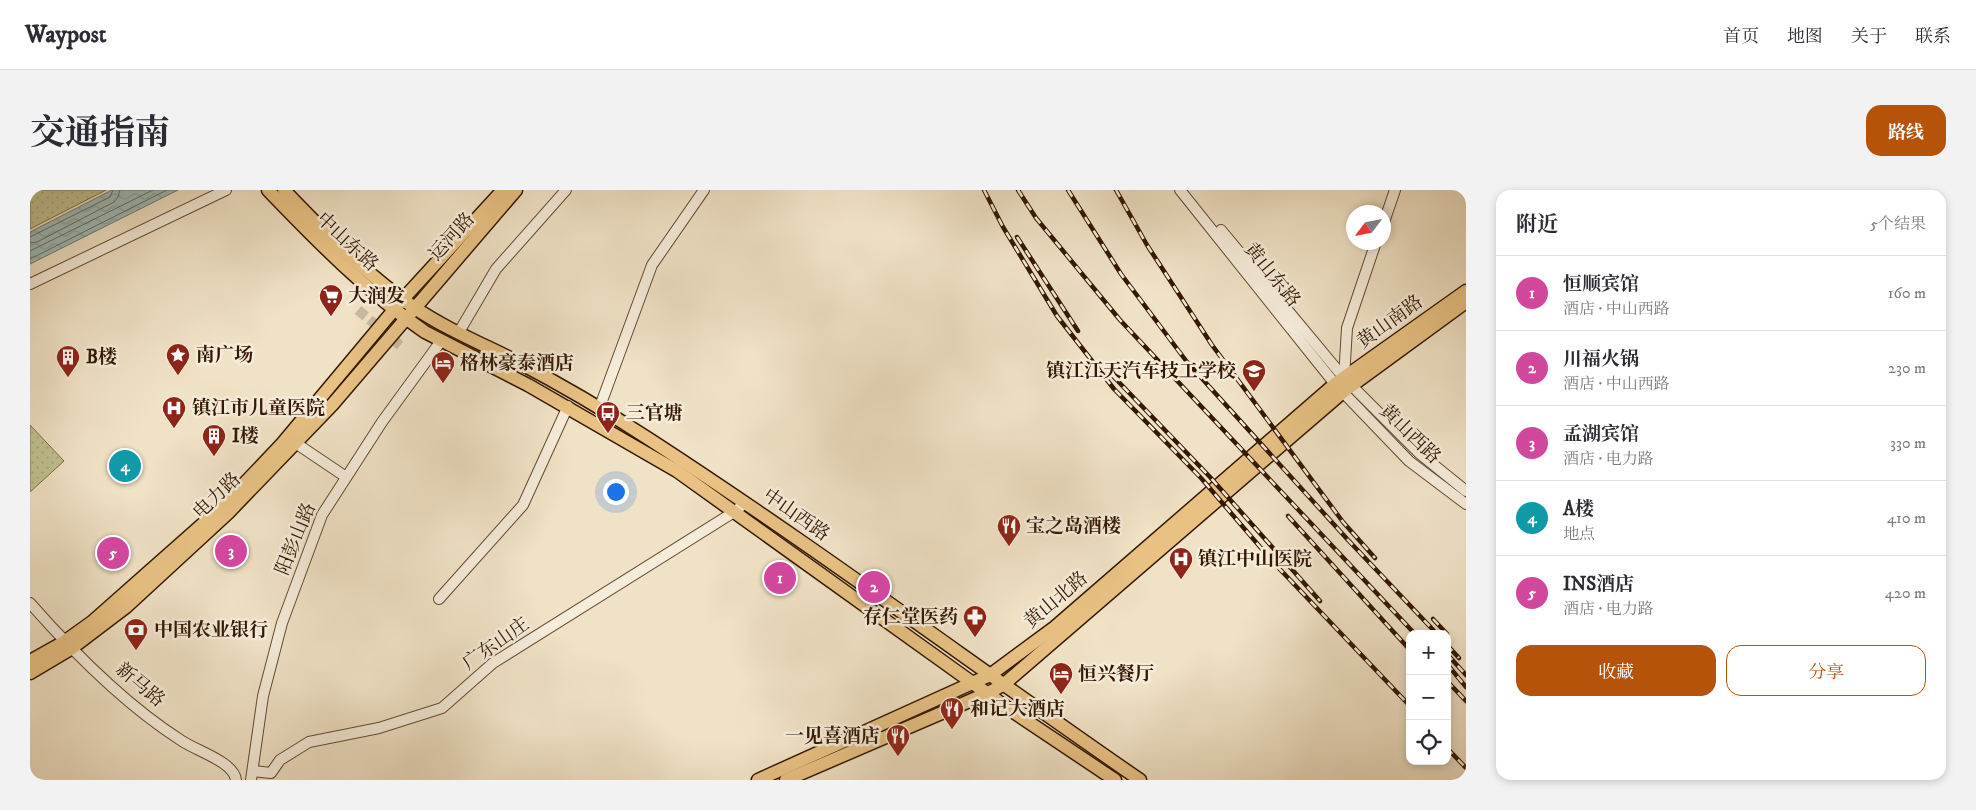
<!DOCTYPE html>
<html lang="zh">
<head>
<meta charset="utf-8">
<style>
  :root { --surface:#fff; --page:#f2f2f3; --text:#2b2b33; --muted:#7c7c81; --line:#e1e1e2; --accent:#b45309 }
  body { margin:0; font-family:"IM FELL DW Pica","Noto Serif SC",serif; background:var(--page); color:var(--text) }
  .controls { position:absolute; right:15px; bottom:15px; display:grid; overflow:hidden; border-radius:10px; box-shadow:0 2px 8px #0003 }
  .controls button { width:45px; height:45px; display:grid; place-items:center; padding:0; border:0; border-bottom:1px solid var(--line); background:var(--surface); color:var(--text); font:25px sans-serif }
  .compass { position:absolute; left:1316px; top:15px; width:45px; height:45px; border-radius:50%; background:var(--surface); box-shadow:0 2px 8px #0003; rotate:238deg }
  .you { position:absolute; left:585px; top:301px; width:18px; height:18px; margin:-12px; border:4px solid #fff; border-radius:50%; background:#1a73e8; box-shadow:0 0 0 8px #1a73e833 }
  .badge { display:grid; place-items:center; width:32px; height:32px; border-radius:50%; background:var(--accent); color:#fff; font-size:16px; font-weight:700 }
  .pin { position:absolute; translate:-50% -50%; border:2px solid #fff; box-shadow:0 1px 5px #0006 }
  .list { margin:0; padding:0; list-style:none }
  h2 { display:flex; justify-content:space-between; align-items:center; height:65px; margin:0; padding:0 20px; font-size:21px }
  h2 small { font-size:16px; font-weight:400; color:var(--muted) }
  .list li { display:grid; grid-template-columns:32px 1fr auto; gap:15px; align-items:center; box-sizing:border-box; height:75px; padding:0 20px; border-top:1px solid var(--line) }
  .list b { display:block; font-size:19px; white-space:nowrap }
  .list p { margin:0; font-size:16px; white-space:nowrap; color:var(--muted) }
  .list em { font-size:16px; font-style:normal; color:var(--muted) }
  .actions { display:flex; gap:10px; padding:15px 20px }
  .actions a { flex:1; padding:11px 0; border:1px solid var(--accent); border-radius:15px; text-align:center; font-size:18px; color:var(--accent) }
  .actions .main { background:var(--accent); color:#fff }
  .icon { flex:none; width:28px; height:28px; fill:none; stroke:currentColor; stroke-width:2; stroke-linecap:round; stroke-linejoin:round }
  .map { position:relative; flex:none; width:1436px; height:590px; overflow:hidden; border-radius:15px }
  header { display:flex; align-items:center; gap:30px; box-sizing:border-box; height:70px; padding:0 25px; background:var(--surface); border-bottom:1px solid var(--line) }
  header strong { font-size:24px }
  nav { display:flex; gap:28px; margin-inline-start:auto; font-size:18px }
  .intro { display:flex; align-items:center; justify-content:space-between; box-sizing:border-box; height:120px; padding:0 30px }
  h1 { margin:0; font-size:35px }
  .button { padding:12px 22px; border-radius:15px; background:var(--accent); color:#fff; font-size:18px; font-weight:700 }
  main { display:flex; gap:30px; padding:0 30px }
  aside { flex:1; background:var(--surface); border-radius:15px; box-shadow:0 2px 8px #0003 }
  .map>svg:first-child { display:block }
  .park { fill:url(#park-dots); stroke:#7a6c4a }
  .water { fill:url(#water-waves); stroke:#727a72 }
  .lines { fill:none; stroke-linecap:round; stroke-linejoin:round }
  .shore { stroke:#686a60; stroke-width:1 }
  .minor-tunnel { stroke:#caba9f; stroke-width:10; stroke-dasharray:10 5; stroke-linecap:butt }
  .minor-casing { stroke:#634a34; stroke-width:12 }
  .major-casing { stroke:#341803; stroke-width:15 }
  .minor { stroke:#f5ecda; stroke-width:10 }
  .major { stroke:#e8c183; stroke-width:12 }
  .rail-casing { stroke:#341803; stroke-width:4.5 }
  .rail { stroke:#f5ecda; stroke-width:2.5; stroke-dasharray:8; stroke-linecap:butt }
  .labels { text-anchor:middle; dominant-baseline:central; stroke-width:5; stroke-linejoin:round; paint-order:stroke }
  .street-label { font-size:19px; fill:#341803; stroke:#f5ecda }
  .poi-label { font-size:19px; font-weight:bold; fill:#341803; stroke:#f5ecda; text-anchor:start }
</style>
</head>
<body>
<header>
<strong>Waypost</strong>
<nav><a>首页</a><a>地图</a><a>关于</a><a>联系</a></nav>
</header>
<div class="intro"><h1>交通指南</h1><a class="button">路线</a></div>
<main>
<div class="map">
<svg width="1436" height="590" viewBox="0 0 1436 590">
  <defs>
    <pattern id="park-dots" width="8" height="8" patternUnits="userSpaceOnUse" patternTransform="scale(1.25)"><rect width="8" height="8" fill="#c1c190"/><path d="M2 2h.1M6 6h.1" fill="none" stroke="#a6a57b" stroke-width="1.8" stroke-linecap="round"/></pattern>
    <pattern id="water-waves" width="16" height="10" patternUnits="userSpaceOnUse" patternTransform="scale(1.25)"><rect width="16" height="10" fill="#9cbcbc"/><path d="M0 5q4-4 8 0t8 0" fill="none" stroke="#87a1a0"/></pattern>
  </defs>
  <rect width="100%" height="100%" fill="#f0e2c6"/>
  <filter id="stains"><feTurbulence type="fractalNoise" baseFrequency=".004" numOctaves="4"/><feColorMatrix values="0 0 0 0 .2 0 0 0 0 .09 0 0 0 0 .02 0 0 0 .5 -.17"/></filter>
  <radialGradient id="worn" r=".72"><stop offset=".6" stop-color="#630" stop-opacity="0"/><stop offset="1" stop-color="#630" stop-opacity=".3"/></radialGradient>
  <g class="park">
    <path d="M0,0H76L0,39Z"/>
    <path d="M0,235L34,271L0,302Z"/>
  </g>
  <path class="water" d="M82,0H148L0,74V42Z"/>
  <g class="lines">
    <g class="shore">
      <path d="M0,47L80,7L83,0"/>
      <path d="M0,53L7,52L84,12L88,7L90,0"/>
      <path d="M0,61L123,0"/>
      <path d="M0,69L137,0"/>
    </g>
    <path class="minor-tunnel" d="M328,120L372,157"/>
    <g class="minor-casing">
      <g id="minor">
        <path d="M1150,0L1305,194L1379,271L1436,314"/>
        <path d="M1354,32L1365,0"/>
        <path d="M1191,40L1314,188L1389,263L1436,301"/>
        <path d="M0,94L196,0"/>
        <path d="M429,142L466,79L536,0"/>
        <path d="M1314,188L1317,138L1346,52"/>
        <path d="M569,219L622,75L674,0"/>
        <path d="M267,254L316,287"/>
        <path d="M409,409L493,315L538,216"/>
        <path d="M0,413C43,462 97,516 152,551C167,561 204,572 206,590"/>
        <path d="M223,581L241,583L250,570L279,552L349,538L412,518L463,473L704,322L715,313"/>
        <path d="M221,590L233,506L252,433L292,325L352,232L411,151"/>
      </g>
    </g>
    <g class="major-casing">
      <g id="major">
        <path d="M238,0C286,50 337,102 395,142L498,195L647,281L979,519L1085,590"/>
        <path d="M254,0C293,41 335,83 382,116C414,138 450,153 484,170C530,194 576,221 619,249C787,358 946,477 1110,590"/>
        <path d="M0,471L34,452L62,432L192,317L251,255L373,109L473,0"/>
        <path d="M0,483L42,458L96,417L198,323L302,215L486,0"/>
        <path d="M728,590L960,485L1025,437L1305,194L1436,101"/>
        <path d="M756,590L958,503L973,495L1313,202L1436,112"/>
      </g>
    </g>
    <use href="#minor" class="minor"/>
    <use href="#major" class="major"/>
    <g class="rail-casing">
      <g id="rail">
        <path d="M954,0L973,37L1027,126L1084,199L1171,288L1243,372L1380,516"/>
        <path d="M988,0L1006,28L1090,130L1385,444"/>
        <path d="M1038,0L1091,84L1157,172L1318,350L1407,444"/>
        <path d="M1086,0L1117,55L1182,155L1313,332L1345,368"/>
        <path d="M987,47L1048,141"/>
        <path d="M1082,185L1180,287L1290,411"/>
        <path d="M1258,326L1380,460"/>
        <path d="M1403,429L1417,444"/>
        <path d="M1417,455L1429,468"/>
        <path d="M1417,464L1436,485"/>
        <path d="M1417,474L1436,497"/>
        <path d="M1417,491L1436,511"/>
        <path d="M1417,558L1436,578"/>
      </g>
    </g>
    <use href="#rail" class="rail"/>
  </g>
  <defs>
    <g id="supermarket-pin" transform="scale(1.25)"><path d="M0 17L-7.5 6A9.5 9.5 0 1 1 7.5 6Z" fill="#8f2418" stroke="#f5ecda"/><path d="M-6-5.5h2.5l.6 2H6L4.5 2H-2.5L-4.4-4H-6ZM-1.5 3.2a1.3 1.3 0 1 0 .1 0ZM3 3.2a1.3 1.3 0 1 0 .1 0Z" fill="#fff"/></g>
    <g id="sight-pin" transform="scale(1.25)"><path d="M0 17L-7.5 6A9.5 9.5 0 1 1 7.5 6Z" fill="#8f2418" stroke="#f5ecda"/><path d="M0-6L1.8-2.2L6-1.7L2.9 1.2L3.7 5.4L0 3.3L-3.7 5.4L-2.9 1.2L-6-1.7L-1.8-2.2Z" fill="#fff"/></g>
    <g id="building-pin" transform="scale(1.25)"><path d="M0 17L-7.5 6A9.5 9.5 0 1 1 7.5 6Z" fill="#8f2418" stroke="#f5ecda"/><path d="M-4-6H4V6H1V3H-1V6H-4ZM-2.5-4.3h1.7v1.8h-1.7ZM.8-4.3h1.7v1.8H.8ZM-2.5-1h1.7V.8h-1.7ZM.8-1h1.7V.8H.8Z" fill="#fff"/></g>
    <g id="hotel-pin" transform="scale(1.25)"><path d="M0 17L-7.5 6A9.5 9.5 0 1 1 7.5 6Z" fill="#8f2418" stroke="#f5ecda"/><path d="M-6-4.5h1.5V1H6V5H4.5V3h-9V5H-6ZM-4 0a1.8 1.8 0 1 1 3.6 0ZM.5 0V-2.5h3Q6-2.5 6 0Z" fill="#fff"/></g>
    <g id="school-pin" transform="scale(1.25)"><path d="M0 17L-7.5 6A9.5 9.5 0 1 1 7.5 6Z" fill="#8f2418" stroke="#f5ecda"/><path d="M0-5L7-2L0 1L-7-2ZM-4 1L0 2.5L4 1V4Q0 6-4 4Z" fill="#fff"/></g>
    <g id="hospital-pin" transform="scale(1.25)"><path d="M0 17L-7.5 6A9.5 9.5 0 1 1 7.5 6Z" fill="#8f2418" stroke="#f5ecda"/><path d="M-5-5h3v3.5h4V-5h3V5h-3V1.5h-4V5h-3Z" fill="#fff"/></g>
    <g id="bus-pin" transform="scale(1.25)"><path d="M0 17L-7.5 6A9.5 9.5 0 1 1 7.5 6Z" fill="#8f2418" stroke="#f5ecda"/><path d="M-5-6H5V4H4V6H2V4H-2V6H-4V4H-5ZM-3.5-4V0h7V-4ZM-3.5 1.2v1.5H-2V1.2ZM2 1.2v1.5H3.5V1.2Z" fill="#fff"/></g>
    <g id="restaurant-pin" transform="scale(1.25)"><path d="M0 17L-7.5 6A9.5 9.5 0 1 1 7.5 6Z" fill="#8f2418" stroke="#f5ecda"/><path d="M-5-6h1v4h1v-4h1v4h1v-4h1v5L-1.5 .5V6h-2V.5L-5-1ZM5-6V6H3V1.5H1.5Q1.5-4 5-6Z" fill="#fff"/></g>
    <g id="pharmacy-pin" transform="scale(1.25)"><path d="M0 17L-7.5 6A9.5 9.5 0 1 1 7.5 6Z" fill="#8f2418" stroke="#f5ecda"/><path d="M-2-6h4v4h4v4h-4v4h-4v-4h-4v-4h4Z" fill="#fff"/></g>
    <g id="bank-pin" transform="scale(1.25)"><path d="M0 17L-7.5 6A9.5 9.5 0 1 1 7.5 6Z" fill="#8f2418" stroke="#f5ecda"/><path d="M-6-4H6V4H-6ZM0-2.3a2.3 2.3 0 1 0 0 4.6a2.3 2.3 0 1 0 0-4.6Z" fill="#fff"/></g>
  </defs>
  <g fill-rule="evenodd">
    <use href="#supermarket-pin" x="301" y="106"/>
    <use href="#sight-pin" x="148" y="165"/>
    <use href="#building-pin" x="38" y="167"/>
    <use href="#hotel-pin" x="413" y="173"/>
    <use href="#school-pin" x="1224" y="181"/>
    <use href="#hospital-pin" x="144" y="218"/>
    <use href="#bus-pin" x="578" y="223"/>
    <use href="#building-pin" x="184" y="246"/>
    <use href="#restaurant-pin" x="979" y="336"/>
    <use href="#hospital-pin" x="1151" y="369"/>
    <use href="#pharmacy-pin" x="945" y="427"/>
    <use href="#bank-pin" x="106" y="440"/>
    <use href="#hotel-pin" x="1031" y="484"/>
    <use href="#restaurant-pin" x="922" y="519"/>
    <use href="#restaurant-pin" x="868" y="546"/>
  </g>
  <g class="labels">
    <g class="street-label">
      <text transform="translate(422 47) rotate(-48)">运河路</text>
      <text transform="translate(317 52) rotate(43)">中山东路</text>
      <text transform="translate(1242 85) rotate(51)">黄山东路</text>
      <text transform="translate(1360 132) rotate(-36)">黄山南路</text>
      <text transform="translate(1380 244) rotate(44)">黄山西路</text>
      <text transform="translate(187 306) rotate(-44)">电力路</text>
      <text transform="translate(766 325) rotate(35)">中山西路</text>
      <text transform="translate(266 349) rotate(-68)">阳彭山路</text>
      <text transform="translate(1026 410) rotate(-40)">黄山北路</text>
      <text transform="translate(466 454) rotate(-35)">广东山庄</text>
      <text transform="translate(110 495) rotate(40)">新马路</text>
    </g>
    <g class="poi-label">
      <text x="318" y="106">大润发</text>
      <text x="166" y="165">南广场</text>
      <text x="56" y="167">B楼</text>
      <text x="430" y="173">格林豪泰酒店</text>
      <text x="1206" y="181" text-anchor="end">镇江江天汽车技工学校</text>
      <text x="162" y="218">镇江市儿童医院</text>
      <text x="596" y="223">三官塘</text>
      <text x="202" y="246">I楼</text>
      <text x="996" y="336">宝之岛酒楼</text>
      <text x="1168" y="369">镇江中山医院</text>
      <text x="928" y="427" text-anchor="end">存仁堂医药</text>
      <text x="124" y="440">中国农业银行</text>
      <text x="1048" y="484">恒兴餐厅</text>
      <text x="940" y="519">和记大酒店</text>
      <text x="850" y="546" text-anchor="end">一见喜酒店</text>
    </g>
  </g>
  <rect width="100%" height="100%" filter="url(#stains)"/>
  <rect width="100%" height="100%" fill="url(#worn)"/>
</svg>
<div class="controls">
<button>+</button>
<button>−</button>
<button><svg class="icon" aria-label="locate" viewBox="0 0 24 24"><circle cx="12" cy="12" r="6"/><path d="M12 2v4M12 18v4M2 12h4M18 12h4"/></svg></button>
</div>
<svg class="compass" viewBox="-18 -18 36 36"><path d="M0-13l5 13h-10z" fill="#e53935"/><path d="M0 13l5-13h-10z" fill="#7c7c81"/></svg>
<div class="you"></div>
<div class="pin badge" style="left:750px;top:388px;background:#d1479c">1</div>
<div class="pin badge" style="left:844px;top:397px;background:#d1479c">2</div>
<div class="pin badge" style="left:201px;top:361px;background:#d1479c">3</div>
<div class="pin badge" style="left:95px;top:276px;background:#0f9aa8">4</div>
<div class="pin badge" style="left:83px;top:363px;background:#d1479c">5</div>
</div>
<aside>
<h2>附近<small>5个结果</small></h2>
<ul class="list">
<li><span class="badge" style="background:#d1479c">1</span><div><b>恒顺宾馆</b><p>酒店 · 中山西路</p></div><em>160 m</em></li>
<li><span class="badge" style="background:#d1479c">2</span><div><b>川福火锅</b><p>酒店 · 中山西路</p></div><em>230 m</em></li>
<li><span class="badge" style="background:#d1479c">3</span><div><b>孟湖宾馆</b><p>酒店 · 电力路</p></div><em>330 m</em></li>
<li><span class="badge" style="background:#0f9aa8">4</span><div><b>A楼</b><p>地点</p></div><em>410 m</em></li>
<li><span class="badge" style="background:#d1479c">5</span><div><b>INS酒店</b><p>酒店 · 电力路</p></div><em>420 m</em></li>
</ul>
<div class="actions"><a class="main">收藏</a><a>分享</a></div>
</aside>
</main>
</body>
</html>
